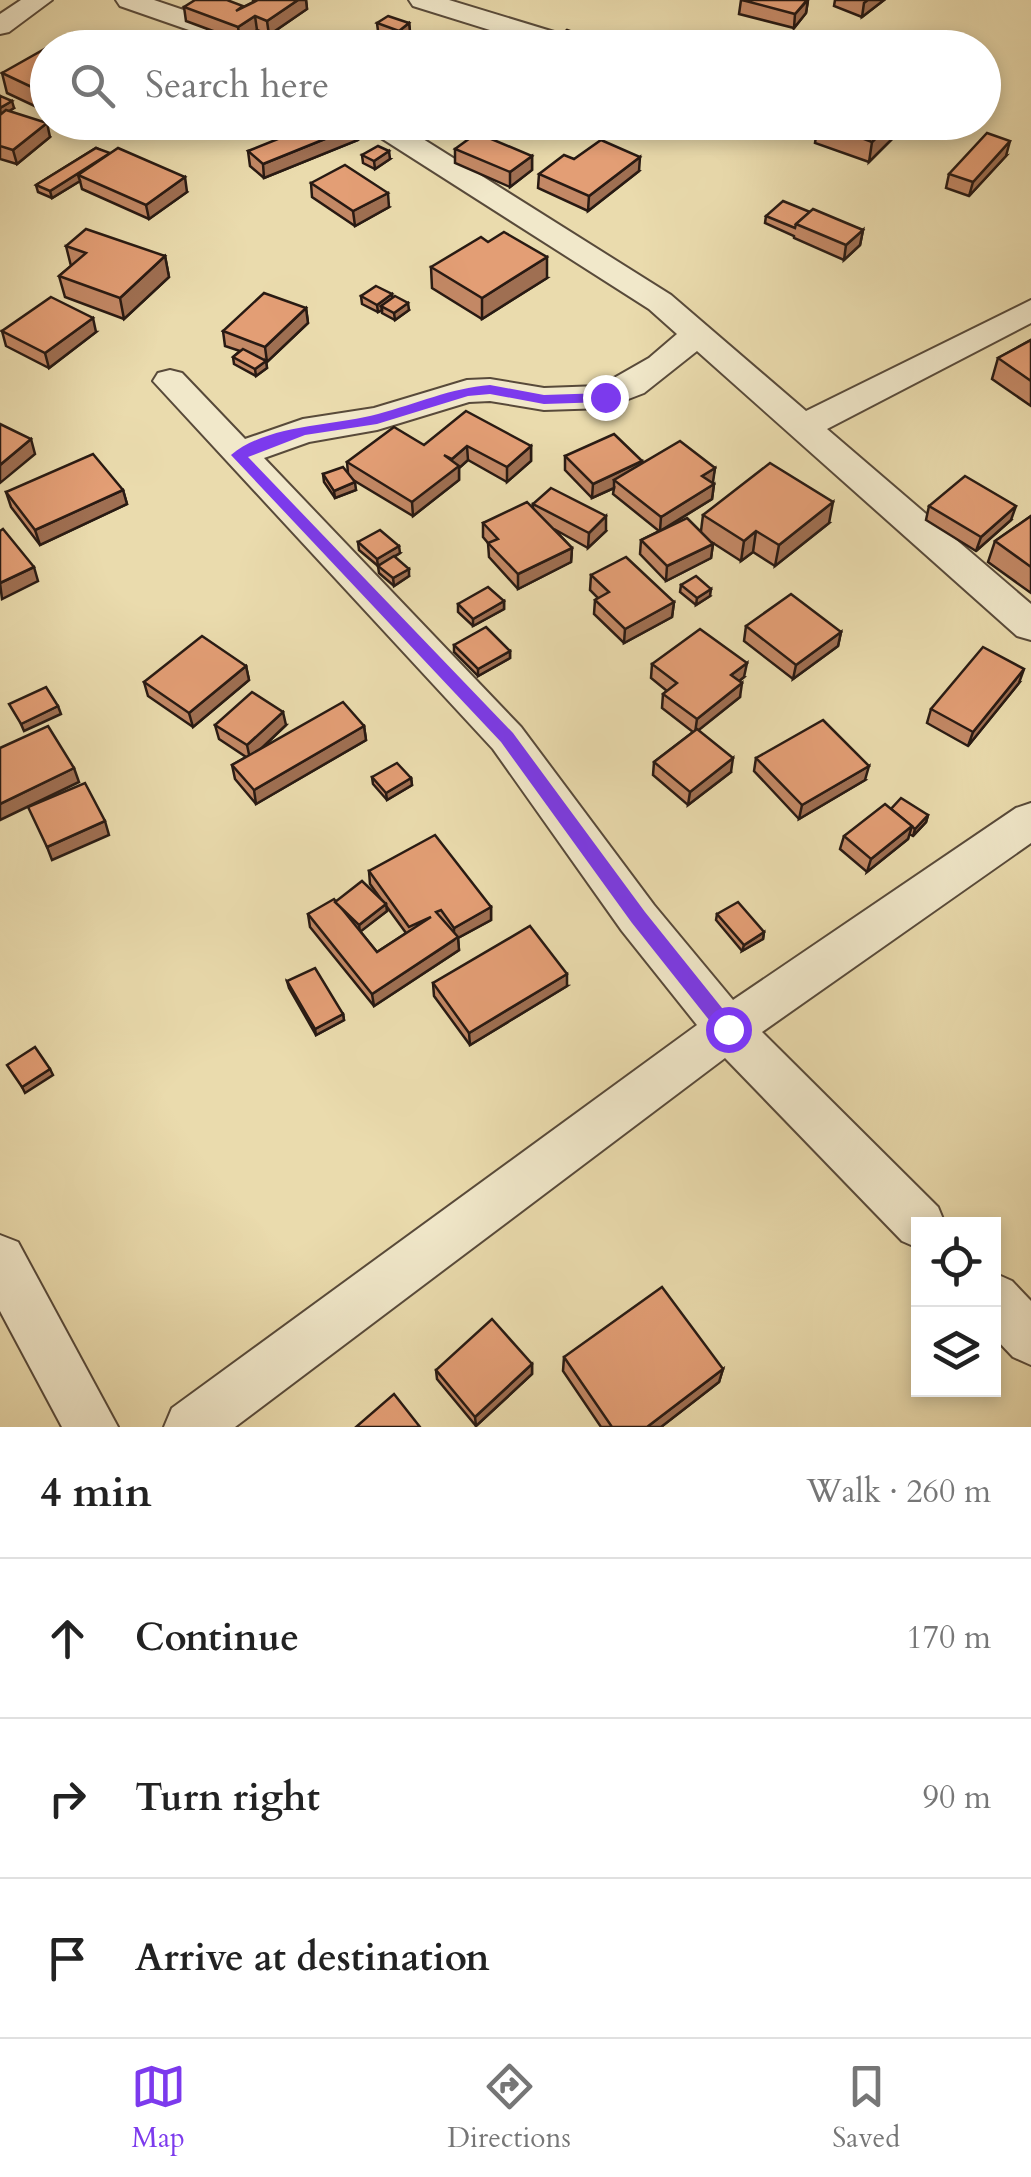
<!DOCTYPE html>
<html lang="en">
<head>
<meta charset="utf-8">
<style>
  :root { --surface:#fff; --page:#f6f6f6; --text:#222; --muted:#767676; --line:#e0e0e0; --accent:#7c3aed }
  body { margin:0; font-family:Cardo,serif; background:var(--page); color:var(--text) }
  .controls { position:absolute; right:30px; bottom:30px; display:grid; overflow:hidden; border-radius:0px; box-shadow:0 5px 15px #0003 }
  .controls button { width:90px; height:90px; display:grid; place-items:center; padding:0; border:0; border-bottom:2px solid var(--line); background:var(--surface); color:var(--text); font:50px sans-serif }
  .stop { position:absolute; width:30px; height:30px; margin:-22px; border:8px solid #7c3aed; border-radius:50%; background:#fff }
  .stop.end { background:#7c3aed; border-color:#fff; box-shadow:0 2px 10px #0008 }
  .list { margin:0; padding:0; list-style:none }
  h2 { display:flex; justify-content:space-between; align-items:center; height:130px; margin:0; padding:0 40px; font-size:42px }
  h2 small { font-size:32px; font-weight:400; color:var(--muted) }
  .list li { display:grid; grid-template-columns:65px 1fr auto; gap:30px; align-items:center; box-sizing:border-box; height:160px; padding:0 40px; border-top:2px solid var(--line) }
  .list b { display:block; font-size:38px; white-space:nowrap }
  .list em { font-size:32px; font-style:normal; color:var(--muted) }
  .icon { flex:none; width:55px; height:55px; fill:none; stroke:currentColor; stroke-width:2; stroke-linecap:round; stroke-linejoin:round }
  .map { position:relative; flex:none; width:1031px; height:1427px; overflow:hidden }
  .search { position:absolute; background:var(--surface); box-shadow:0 5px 15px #0003; left:30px; right:30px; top:30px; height:110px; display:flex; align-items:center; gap:25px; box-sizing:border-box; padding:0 35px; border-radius:55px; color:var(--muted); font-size:38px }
  .sheet { height:610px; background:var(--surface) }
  nav { display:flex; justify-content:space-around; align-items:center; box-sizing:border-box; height:140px; border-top:2px solid var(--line); background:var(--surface); font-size:28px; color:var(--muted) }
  nav a { display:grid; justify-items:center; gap:5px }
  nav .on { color:var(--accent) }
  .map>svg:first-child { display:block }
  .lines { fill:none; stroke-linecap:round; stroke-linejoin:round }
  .street-casing { stroke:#584a3a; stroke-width:4 }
  .street { fill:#f1e8ca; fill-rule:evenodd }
  .wall { fill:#c38865; stroke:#281a13; stroke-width:2.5; fill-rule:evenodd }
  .shaded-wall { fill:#9f6f52; stroke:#281a13; stroke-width:2.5 }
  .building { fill:#e39e75; stroke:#281a13; stroke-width:2.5 }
  .route { fill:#7c3aed }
</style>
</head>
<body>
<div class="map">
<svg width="1031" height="1427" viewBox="0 0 1031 1427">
  <rect width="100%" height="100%" fill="#eadbad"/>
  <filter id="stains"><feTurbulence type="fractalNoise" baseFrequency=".002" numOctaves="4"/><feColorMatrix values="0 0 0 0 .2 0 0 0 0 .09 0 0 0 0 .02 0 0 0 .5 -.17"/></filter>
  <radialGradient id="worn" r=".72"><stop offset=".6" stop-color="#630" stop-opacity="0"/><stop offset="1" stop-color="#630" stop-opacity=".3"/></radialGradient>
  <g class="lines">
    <g class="street-casing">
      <g id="street">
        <path d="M21,0H52L9,32L0,34V14Z"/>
        <path d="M116,0H154L207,18L260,48H225L189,30L120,6Z"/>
        <path d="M409,0H449L587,42L590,48H548L413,6Z"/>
        <path d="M356,122H392L423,139L671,295L806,411L1031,300V323L827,429L1031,604V640L1017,636L697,351L644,393L605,408L544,410L490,401L469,402L377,430L309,442L264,458L521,727L654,905L733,1000L1016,808L1031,803V843L762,1032L938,1207L945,1224H918V1248L902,1241L725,1058L235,1427H164L172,1408L697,1025L622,931L493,749L153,381L158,373L170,370L182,373L245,439L303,419L374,408L467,380L490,379L544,388L600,386L649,358L677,334L649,309Z"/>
        <path d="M0,1235L18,1242L118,1427H62L0,1311Z"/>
        <path d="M994,1273L1012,1281L1031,1301V1365L1013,1357L994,1337Z"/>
      </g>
    </g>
    <use href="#street" class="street"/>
  </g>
  <g class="wall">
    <path d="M253,0H306L307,9L269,35L257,30L240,41L186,21L184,7H243L253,2Z"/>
    <path d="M741,0H808L806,13L794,28L739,14Z"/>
    <path d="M835,0H884L862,17L834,6Z"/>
    <path d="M377,23H409L410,31L399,38L378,31Z"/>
    <path d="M554,41L618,48H553Z"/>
    <path d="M107,48L43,110L7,93L2,73Z"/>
    <path d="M0,96L14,108L9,111L50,137L17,164L0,159Z"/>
    <path d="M909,122L869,162L815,143L818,123Z"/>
    <path d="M357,126L358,140L264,178L250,166L248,151Z"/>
    <path d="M96,148L187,192L149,219L82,189L80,181L52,198L38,192L36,185Z"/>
    <path d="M455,149L532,156V170L510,187L455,163Z"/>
    <path d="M362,155L390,159L375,169L363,163Z"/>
    <path d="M1006,156L969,196L946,188L949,174Z"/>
    <path d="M574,159L639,171L588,211L538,188L539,174Z"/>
    <path d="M311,183L389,207L355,226L312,197Z"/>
    <path d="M810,212L863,230L860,245L844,260L794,238V236L765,223L766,216Z"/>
    <path d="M66,246L165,256L169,277L124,319L65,297L59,276L71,266Z"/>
    <path d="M431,267L547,278L482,319L432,288Z"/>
    <path d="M361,296L393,298L409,310L395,320L382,313V310L378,312L362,304Z"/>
    <path d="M306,308L308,323L267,362L266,361L267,368L256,376L234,364L233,357L240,351L225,346L223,331Z"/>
    <path d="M2,331L96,332L49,368L6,346Z"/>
    <path d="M1031,340V406L992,379L998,358Z"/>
    <path d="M424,445L531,446V461L507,482L468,460L459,468V480L413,516L353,480L356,490L335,498L324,482L323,474L348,473L347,462Z"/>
    <path d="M565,456L715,468L712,483L714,484L712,499L664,529L701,531L703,515L829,523L775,566L753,552L741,561L713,543L711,558L666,581L640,554L641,540L659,531L613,494L614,488L592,498L565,470Z"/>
    <path d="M123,490L127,504L40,545L11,507L6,492Z"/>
    <path d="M533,504L606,531L588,548L554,529L572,548L571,562L518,589L489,557L488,543L483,537V523L533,508Z"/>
    <path d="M929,506L1011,520L976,551L926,520Z"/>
    <path d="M1031,516V593L988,562L995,541Z"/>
    <path d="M358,542L400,553L394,557L409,576L394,586L379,573L378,566L359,550Z"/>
    <path d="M591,575L674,602L672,617L624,643L594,614L595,600L598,598L590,590Z"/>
    <path d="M681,585L710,596L696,605L680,592Z"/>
    <path d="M504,601V609L473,626L458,612V604Z"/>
    <path d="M746,626L841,632L838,646L793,679L744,641Z"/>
    <path d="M454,645L510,651V658L478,676L454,652Z"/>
    <path d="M652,664L744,677L739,681L740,697L698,730L731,772L688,805L653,775L654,762L693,732L662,708L663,694L667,691L651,678Z"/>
    <path d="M246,666L249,680L193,727L148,696L144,682Z"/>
    <path d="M1019,683L968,746L927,723L931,709Z"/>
    <path d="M215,725H286L262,748L364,726L366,740L256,804L235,779L232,765L246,757L219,739Z"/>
    <path d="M756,758L865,780L799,819L754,771Z"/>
    <path d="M372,777L411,778L412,785L387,800L373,784Z"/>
    <path d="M891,809L928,815L926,822L913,836L909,834L908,839L867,872L840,849L844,836Z"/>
    <path d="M369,871L491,907V920L458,938L459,950L374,1006L310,927L308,914L336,901L381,899L370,884ZM387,907L406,933L377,952L360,931L387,911Z"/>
    <path d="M717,914L764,932L763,939L742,951L716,920Z"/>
    <path d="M287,981L343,1014L344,1020L316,1035L289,988Z"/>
    <path d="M433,983L567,986L470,1045L434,996Z"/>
    <path d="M564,1357L723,1369L719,1382L661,1427H601L563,1371Z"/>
    <path d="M532,1364V1374L476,1426L437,1379L436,1370Z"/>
  </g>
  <g class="shaded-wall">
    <path d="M298,0H306L307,9L269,35L267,21Z"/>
    <path d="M808,0L806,13L794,28L795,14Z"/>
    <path d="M868,0H884L862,17L864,3Z"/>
    <path d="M255,16L257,30L240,41L238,27Z"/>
    <path d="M409,23L410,31L399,38V31Z"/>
    <path d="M48,85V108L43,110L38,90Z"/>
    <path d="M12,101L14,108L1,116L0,108Z"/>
    <path d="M892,122H909L869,162L872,142Z"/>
    <path d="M47,123L50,137L17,164L13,150Z"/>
    <path d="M357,126L358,140L264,178L263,164Z"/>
    <path d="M1010,141L1006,156L969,196L973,182Z"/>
    <path d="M389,151L390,159L375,169L374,161Z"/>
    <path d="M110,153L78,175L80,181L52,198L50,191Z"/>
    <path d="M532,156V170L510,187V172Z"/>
    <path d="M640,157L639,171L588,211L589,196Z"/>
    <path d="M185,177L187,192L149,219L146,205Z"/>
    <path d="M388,193L389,207L355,226L353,211Z"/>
    <path d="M863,230L860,245L844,260L846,245Z"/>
    <path d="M165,256L169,277L124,319L120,298Z"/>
    <path d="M547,257V278L482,319V298Z"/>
    <path d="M392,294L393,302L381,306L382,310L378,312L377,305Z"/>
    <path d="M408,303L409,310L395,320L394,313Z"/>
    <path d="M306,308L308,323L267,362L265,347Z"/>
    <path d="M93,318L96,332L49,368L45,353Z"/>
    <path d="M266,361L267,368L256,376L255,369Z"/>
    <path d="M31,439L35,454L0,483V465Z"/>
    <path d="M467,446L468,460L459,468V480L413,516L412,502L452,459Z"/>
    <path d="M531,446V461L507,482V467Z"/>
    <path d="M642,461L641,476L614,480V488L592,498L593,484Z"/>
    <path d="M715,468L713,482L701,490L702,476Z"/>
    <path d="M355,482L356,490L335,498L334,491Z"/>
    <path d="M714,484L712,499L660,531L661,517Z"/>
    <path d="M123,490L127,504L40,545L35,530Z"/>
    <path d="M833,502L829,523L775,566L779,545Z"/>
    <path d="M1016,506L1011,520L976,551L981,537Z"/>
    <path d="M606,516V531L588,548L589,533Z"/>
    <path d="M756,531L753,552L741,561L744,541Z"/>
    <path d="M713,544L711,558L666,581L667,566Z"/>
    <path d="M399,546L400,553L378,566L377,559Z"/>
    <path d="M572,548L571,562L518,589V574Z"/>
    <path d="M34,567L38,581L2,599L0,583Z"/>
    <path d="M409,569V576L394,586L393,578Z"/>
    <path d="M711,589L710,596L696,605L697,598Z"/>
    <path d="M504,601V609L473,626V619Z"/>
    <path d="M674,602L672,617L624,643L625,629Z"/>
    <path d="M841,632L838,646L793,679L796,665Z"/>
    <path d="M510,651V658L478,676V669Z"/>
    <path d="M747,663L744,677L729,689L731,675Z"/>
    <path d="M246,666L249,680L193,727L189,713Z"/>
    <path d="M1024,669L1019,683L968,746L973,732Z"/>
    <path d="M742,683L740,697L695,733L697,719Z"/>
    <path d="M58,706L61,714L24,731L21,724Z"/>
    <path d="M283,712L286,725L250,759L247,745Z"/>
    <path d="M364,726L366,740L256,804L254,790Z"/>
    <path d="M733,758L731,772L688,805L690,792Z"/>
    <path d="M869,766L865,780L799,819L802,805Z"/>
    <path d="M74,768L79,782L0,820V804Z"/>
    <path d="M411,778L412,785L387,800L386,793Z"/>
    <path d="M928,815L926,822L913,836L915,829Z"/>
    <path d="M105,821L109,835L52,860L47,847Z"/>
    <path d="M912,826L908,839L867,872L871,859Z"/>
    <path d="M386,904L387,911L360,932L359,925Z"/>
    <path d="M491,907V920L458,938L459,950L374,1006L372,994L454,940V928Z"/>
    <path d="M764,932L763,939L742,951L744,945Z"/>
    <path d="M567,974V986L470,1045L469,1033Z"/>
    <path d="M343,1014L344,1020L316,1035L315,1029Z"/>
    <path d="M50,1069L53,1075L25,1093L22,1087Z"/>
    <path d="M532,1364V1374L476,1426L475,1417Z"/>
    <path d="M723,1369L719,1382L661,1427H647Z"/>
  </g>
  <g class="building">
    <path d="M195,0H227L243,6L236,11L258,0H298L267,21L255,16L238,27L184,7Z"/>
    <path d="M742,0H807L795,14Z"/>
    <path d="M388,16L409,23L399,31L377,23Z"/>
    <path d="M567,30L618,48H572L554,41Z"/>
    <path d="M73,33L107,48H48V85L38,90L2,73Z"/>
    <path d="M0,96L12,101L0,108Z"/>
    <path d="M6,110L47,123L13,150L0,146V115Z"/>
    <path d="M320,122H352L357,126L263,164L248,151Z"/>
    <path d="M819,122H892L872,142Z"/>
    <path d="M477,133L532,156L510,172L455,149Z"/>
    <path d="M987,133L1010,141L973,182L949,174Z"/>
    <path d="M601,140L640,157L589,196L539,174L564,155L574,159Z"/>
    <path d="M378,146L389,151L374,161L362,155Z"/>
    <path d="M96,148L110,153L50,191L36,185Z"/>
    <path d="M118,148L185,177L146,205L78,175Z"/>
    <path d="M345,165L388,193L353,211L311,183Z"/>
    <path d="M783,201L810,212L796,224L795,228L766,216Z"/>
    <path d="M813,209L863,230L846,245L796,224Z"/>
    <path d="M86,229L165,256L120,298L59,276L86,253L66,246Z"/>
    <path d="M504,232L547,257L482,298L431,267L481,237L488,242Z"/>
    <path d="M376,286L392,294L377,305L361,296Z"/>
    <path d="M264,293L306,308L265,347L223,331Z"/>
    <path d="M395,296L408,303L394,313L381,306Z"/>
    <path d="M51,297L93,318L45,353L2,331Z"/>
    <path d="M1031,340V381L998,358Z"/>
    <path d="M243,349L266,361L255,369L233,357Z"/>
    <path d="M466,411L531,446L507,467L467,446L452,459L444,455L459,466L412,502L347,462L394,427L424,445Z"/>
    <path d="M0,424L31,439L0,465Z"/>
    <path d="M614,434L642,461L593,484L565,456Z"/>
    <path d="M680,441L715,468L702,476L714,484L661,517L614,480Z"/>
    <path d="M93,454L123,490L35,530L6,492Z"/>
    <path d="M770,463L833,502L779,545L756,531L744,541L703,515Z"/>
    <path d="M343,467L355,482L334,491L323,474Z"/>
    <path d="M965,476L1016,506L981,537L929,506Z"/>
    <path d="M551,488L606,516L589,533L533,504Z"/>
    <path d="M527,502L572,548L518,574L488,543L498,539L483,523Z"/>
    <path d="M1031,516V567L995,541Z"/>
    <path d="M687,518L713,544L667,566L641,540Z"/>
    <path d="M3,529L34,567L0,583V531Z"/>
    <path d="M380,530L399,546L377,559L358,542Z"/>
    <path d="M394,556L409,569L393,578L378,566Z"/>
    <path d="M626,557L674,602L625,629L595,600L609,592L591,575Z"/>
    <path d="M696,576L711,589L697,598L681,585Z"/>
    <path d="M488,587L504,601L473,619L458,604Z"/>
    <path d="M791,594L841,632L796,665L746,626Z"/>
    <path d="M486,627L510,651L478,669L454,645Z"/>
    <path d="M700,629L747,663L731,675L742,683L697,719L663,694L677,683L652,664Z"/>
    <path d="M202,636L246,666L189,713L144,682Z"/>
    <path d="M983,647L1024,669L973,732L931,709Z"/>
    <path d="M46,687L58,706L21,724L9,704Z"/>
    <path d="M252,692L283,712L247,745L215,725Z"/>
    <path d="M343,702L364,726L254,790L232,765Z"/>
    <path d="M823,720L869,766L802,805L756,758Z"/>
    <path d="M48,726L74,768L0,804V748Z"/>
    <path d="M697,729L733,758L690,792L654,762Z"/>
    <path d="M397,763L411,778L386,793L372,777Z"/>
    <path d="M85,783L105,821L47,847L28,807Z"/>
    <path d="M901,798L928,815L915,829L891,809Z"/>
    <path d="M885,804L912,826L871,859L844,836Z"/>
    <path d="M435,835L491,907L454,928L441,910L436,912L458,937L372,994L308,914L334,899L377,952L431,917L409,927L369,871Z"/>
    <path d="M362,881L386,904L359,925L335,902Z"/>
    <path d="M738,902L764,932L744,945L717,914Z"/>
    <path d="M530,926L567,974L469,1033L433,983Z"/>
    <path d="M315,968L343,1014L315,1029L287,981Z"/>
    <path d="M35,1047L50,1069L22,1087L7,1065Z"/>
    <path d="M662,1287L723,1369L647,1427H612L564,1357Z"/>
    <path d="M492,1319L532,1364L475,1417L436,1370Z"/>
    <path d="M394,1394L420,1427H356Z"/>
  </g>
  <path class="route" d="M490,385L544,395L605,393L612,397L605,402L544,404L490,394L468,396L377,424L305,435L248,457L513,733L645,912L734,1023L737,1029L728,1037L721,1035L632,923L501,742L231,455C268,424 334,426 378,414C416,404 451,388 490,385Z"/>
  <rect width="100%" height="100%" filter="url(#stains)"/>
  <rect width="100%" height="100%" fill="url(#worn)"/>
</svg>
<div class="controls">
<button><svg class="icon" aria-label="locate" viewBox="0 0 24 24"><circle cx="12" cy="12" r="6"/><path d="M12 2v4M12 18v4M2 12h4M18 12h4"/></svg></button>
<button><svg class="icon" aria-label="layers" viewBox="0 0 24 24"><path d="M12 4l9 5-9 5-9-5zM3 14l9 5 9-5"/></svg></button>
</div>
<div class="stop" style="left:728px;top:1029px"></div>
<div class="stop end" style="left:605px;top:397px"></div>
<div class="search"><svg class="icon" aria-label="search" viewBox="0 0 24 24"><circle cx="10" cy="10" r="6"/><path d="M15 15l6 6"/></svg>Search here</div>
</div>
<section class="sheet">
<h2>4 min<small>Walk · 260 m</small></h2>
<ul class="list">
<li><svg class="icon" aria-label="ahead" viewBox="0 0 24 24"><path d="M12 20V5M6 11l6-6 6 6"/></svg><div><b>Continue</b></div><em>170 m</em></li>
<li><svg class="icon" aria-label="right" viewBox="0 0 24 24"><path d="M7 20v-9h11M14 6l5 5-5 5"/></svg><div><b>Turn right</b></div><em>90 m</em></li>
<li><svg class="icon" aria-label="arrive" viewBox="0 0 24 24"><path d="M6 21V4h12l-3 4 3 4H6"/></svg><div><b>Arrive at destination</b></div></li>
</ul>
</section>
<nav>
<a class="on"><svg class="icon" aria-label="map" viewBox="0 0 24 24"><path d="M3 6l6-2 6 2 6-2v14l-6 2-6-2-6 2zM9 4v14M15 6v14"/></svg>Map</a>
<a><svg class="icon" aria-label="directions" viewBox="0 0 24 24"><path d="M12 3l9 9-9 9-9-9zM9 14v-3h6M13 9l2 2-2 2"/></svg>Directions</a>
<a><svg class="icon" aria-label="saved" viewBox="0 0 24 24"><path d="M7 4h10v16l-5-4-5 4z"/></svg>Saved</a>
</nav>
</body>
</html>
